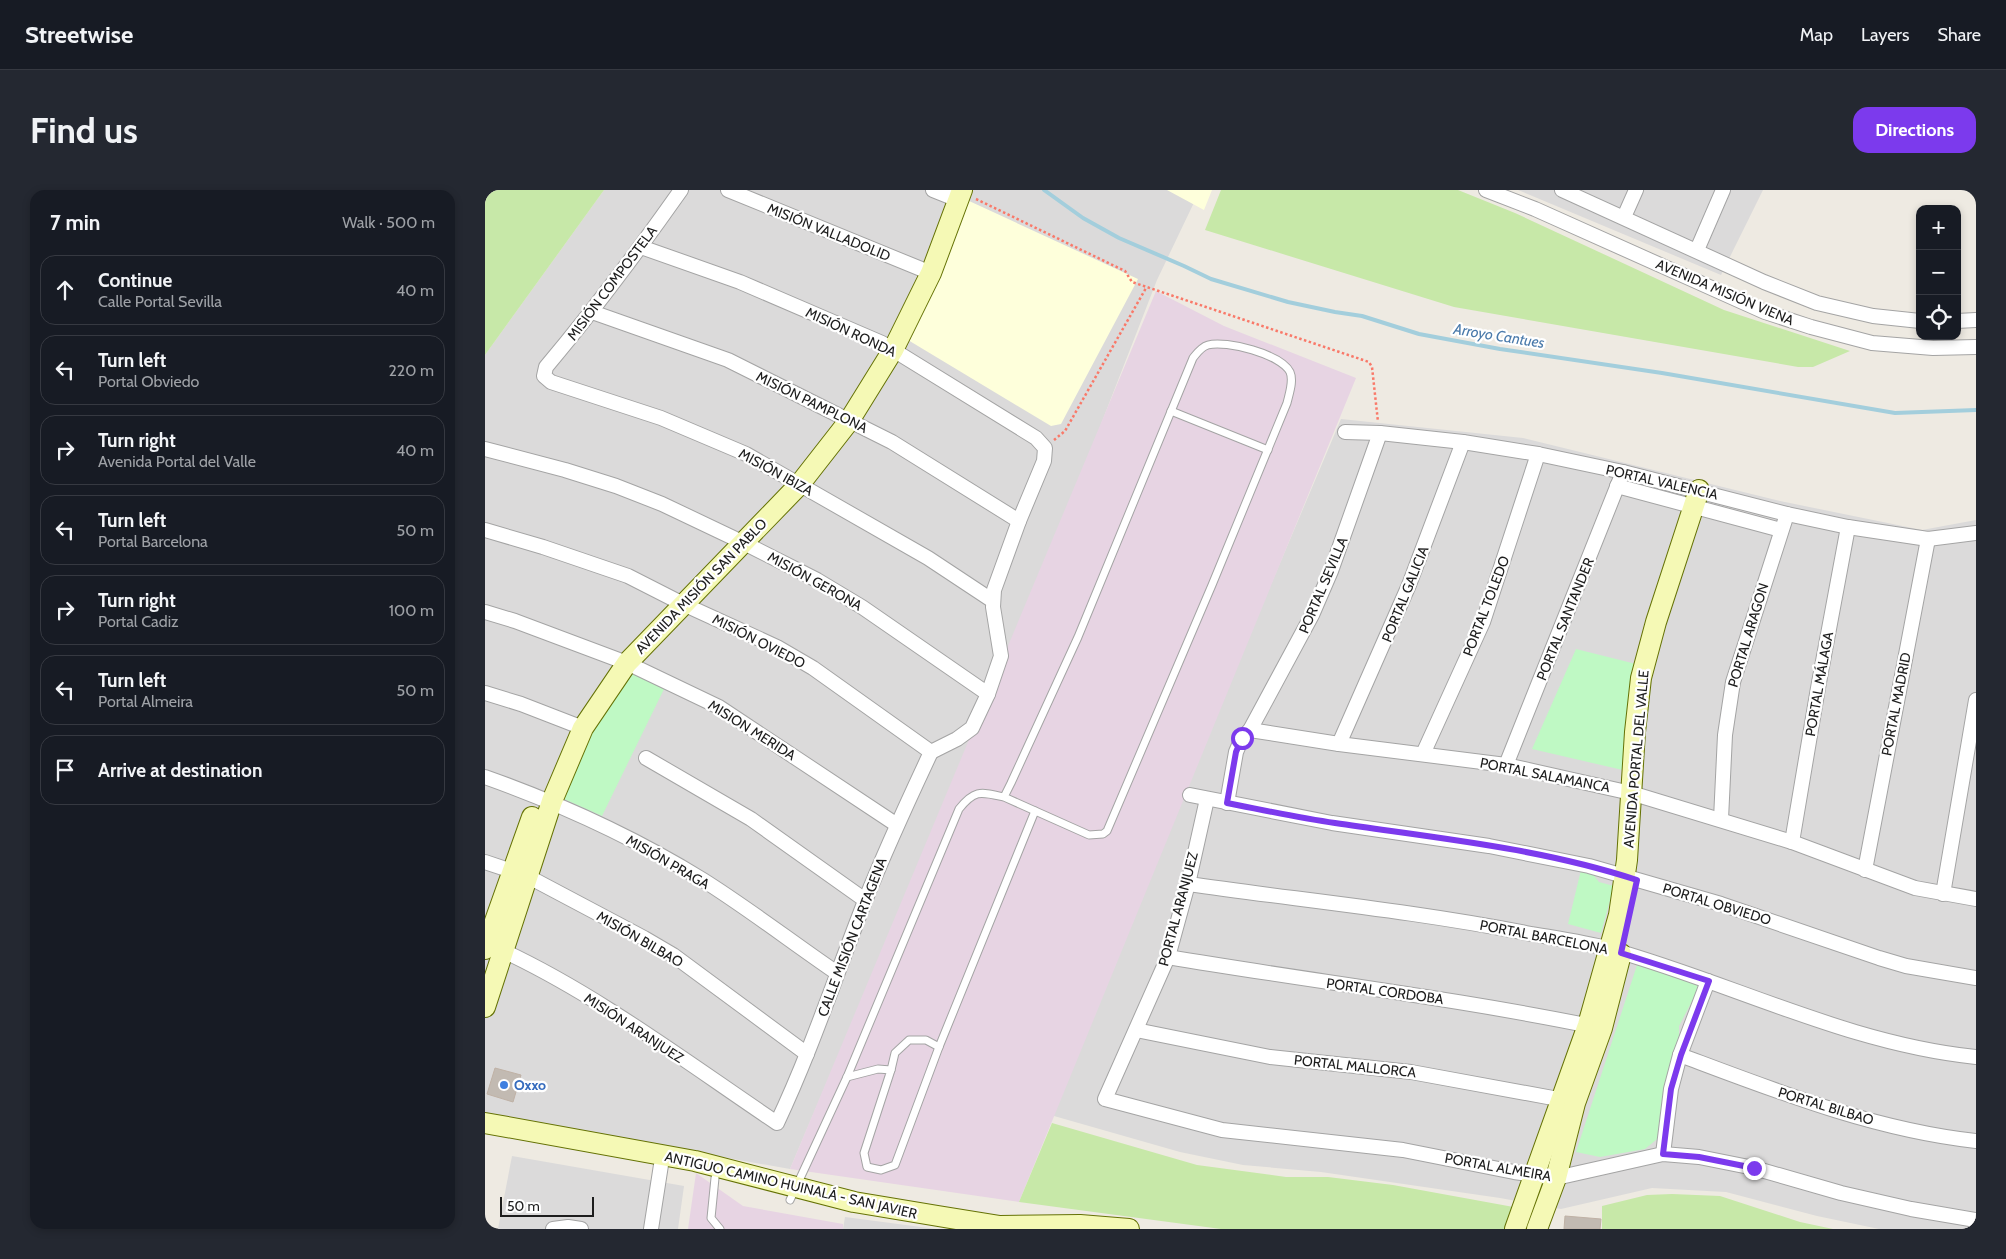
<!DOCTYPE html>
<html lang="en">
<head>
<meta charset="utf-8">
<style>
  :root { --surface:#171b24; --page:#242831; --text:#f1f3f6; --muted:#9ea1a6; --line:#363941; --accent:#7c3aed }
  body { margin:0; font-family:Cabin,sans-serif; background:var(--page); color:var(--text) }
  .controls { position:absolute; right:15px; top:15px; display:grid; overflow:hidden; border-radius:10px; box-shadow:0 2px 8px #0003 }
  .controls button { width:45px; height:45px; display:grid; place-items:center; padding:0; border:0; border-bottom:1px solid var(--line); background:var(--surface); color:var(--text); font:25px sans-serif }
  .scale { position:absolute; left:15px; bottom:12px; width:94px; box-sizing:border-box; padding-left:5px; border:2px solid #1d1d1d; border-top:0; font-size:14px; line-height:18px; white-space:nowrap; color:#1d1d1d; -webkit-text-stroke:4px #fff; paint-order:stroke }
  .stop { position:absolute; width:15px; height:15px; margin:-11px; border:4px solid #7c3aed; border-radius:50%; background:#fff }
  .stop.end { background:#7c3aed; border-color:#fff; box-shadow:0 1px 5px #0008 }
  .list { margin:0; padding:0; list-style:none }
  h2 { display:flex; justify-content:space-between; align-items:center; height:65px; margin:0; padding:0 20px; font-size:21px }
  h2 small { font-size:16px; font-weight:400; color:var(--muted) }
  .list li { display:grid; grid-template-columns:32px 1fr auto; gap:15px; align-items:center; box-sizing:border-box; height:70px; margin:0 10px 10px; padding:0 10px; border:1px solid var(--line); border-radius:15px }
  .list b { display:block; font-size:19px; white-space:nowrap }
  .list p { margin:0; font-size:16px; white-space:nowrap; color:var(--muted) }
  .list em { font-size:16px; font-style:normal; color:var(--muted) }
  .icon { flex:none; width:28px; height:28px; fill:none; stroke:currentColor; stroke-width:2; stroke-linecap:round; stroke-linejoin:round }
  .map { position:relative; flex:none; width:1491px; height:1039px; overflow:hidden; border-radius:15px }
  header { display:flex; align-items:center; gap:30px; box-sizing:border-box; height:70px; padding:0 25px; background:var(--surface); border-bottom:1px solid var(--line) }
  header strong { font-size:24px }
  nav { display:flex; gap:28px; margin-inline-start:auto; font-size:18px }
  .intro { display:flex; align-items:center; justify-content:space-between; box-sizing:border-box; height:120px; padding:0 30px }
  h1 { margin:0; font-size:35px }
  .button { padding:12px 22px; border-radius:15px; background:var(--accent); color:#fff; font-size:18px; font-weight:700 }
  main { display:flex; gap:30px; padding:0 30px }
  aside { flex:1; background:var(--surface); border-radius:15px; box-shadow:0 2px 8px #0003 }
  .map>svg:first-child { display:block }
  .residential { fill:#dbdada }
  .industrial { fill:#e7d4e3 }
  .education { fill:#feffdb }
  .grass { fill:#c7e8a8 }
  .park { fill:#bff9c4 }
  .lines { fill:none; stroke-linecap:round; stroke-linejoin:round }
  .stream { stroke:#a3cedc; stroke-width:4 }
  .building { fill:#c2bab2; stroke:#bfb1a5 }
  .lane-casing { stroke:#a4a4a4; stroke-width:9 }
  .street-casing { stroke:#a4a4a4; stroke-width:16 }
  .secondary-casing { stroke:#657205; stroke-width:22 }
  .path { stroke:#f97969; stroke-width:2.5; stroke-dasharray:2.5 2.5; stroke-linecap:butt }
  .lane { stroke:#fff; stroke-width:7 }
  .street { stroke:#fff; stroke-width:14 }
  .secondary { stroke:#f5f9b5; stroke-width:20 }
  .route { stroke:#7c3aed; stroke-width:6 }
  .shop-dot { fill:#3f7fe0; stroke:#fff; stroke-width:2 }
  .labels { text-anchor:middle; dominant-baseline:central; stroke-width:4.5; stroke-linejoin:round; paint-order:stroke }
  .street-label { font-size:14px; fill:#1d1d1d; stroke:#fff }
  .shop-label { font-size:14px; font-weight:bold; fill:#366cbe; stroke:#fff; text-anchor:start }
  .water-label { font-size:15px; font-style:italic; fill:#4a7aab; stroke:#fff }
</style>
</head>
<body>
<header>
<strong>Streetwise</strong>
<nav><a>Map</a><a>Layers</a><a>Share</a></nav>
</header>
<div class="intro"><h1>Find us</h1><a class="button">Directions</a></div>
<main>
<aside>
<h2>7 min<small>Walk · 500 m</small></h2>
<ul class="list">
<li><svg class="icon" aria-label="ahead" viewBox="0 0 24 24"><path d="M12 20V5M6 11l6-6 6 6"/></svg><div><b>Continue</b><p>Calle Portal Sevilla</p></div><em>40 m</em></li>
<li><svg class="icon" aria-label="left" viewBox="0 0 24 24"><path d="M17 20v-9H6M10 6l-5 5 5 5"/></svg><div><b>Turn left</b><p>Portal Obviedo</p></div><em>220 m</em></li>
<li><svg class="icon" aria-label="right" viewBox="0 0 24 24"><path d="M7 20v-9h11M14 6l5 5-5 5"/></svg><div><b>Turn right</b><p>Avenida Portal del Valle</p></div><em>40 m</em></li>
<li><svg class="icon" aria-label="left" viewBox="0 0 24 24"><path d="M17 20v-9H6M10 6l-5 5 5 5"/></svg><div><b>Turn left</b><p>Portal Barcelona</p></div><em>50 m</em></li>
<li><svg class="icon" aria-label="right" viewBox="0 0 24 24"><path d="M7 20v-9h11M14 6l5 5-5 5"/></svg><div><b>Turn right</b><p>Portal Cadiz</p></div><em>100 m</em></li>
<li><svg class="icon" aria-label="left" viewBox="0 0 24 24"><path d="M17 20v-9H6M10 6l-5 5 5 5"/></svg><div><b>Turn left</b><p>Portal Almeira</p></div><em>50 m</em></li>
<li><svg class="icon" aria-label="arrive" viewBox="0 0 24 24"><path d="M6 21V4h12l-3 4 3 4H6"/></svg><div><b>Arrive at destination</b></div></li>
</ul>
</aside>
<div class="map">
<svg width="1491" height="1039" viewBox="0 0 1491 1039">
  <rect width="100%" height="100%" fill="#eeeae2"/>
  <g class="residential">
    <path d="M119,0H715L672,90L564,368L305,979L0,925V165Z"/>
    <path d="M1033,0H1278L1236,85Z"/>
    <path d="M856,229L1038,248L1295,311L1437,340L1491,330V1039H1394L1332,1026L1241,1002L1167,998L1076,1019L1015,1008L836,982L758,975L695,962L562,924Z"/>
    <path d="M27,966L199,996L193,1039H13Z"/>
    <path d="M360,1027L451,1039H358Z"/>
  </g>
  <g class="industrial">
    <path d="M671,101L739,136L871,188L534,1012L305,979Z"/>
    <path d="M211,983L258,1016L358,1034V1039H203Z"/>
  </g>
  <g class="education">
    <path d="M682,0H727L719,20Z"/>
    <path d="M482,10L653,89L576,234L566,236L418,147Z"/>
  </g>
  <g class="grass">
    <path d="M0,0H119L0,165Z"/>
    <path d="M736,0H973L1030,23L1239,120L1365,161L1328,177H1313L969,117L720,40Z"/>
    <path d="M567,933L712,975L801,987H843L908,995L1034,1018L1026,1039H736L534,1012Z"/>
    <path d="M1187,1004L1235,1006L1315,1032L1348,1039H1117V1016L1162,1005Z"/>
  </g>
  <g class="park">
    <path d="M1091,459L1151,474L1142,581L1047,559Z"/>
    <path d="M148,478L181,495L117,626L72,606L102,541Z"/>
    <path d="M1096,680L1107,683L1114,692L1129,696L1116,743L1083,734Z"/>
    <path d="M1152,775L1216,794L1194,836V856L1177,945L1160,959L1115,967L1091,962Z"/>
  </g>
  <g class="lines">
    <path class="stream" d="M559,0L598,28L634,48L699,76L726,89L803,112L850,122L877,126L934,144L1015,159L1177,183L1410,223L1491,220"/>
  </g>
  <g class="building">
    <path d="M10,878L36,885L28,912L2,904Z"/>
    <path d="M1080,1026L1116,1029L1115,1039H1079Z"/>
  </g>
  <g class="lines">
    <g class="lane-casing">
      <g id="lane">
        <path d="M686,221L783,260"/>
        <path d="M406,880L410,863L424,850H441L454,857"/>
        <path d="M362,887L393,879L406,880L379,963L382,977L396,980L410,975L454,857L550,621"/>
        <path d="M230,988L226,1028L235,1039"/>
        <path d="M305,1010L362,887L474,619C490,599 496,602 519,607L526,593L593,447L708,168C712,163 716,157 723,155C741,150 796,164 805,182C809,191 804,204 802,213L727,395L622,641L618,644L604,645L519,607"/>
      </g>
    </g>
    <g class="street-casing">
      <g id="street">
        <path d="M196,0C153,61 109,120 61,177L59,186L66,192L176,228L261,264L443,368L508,411"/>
        <path d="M243,0L446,83"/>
        <path d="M448,0L473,10"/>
        <path d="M1001,0L1050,19L1280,122L1326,137L1387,153L1448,158L1491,157"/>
        <path d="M1077,0L1279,92L1332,113L1388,126L1435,131"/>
        <path d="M1139,27L1151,0"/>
        <path d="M156,57L255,92L397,153L551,248L560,258L559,271L534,331L509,400L508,417L516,466L503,504L487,538L472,549L446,562"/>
        <path d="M1212,60L1238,0"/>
        <path d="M107,122L243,170L407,252L534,331"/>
        <path d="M1472,131L1491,130"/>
        <path d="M860,242L895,243L978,252L1053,264L1138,282L1302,324L1363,337L1443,349L1491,343"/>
        <path d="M0,259L80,280L131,296L177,314L259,353L332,390L377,417L503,504"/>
        <path d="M1132,296L1296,340"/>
        <path d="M0,340L58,357L143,386L198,414L292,457L328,478L446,562"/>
        <path d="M0,422L30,431L142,473L234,517L412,635"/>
        <path d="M0,503L36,514L98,538"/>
        <path d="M765,540L854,554L1021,575L1146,603L1307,652L1430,698L1491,709"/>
        <path d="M854,554L924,395L978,252"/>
        <path d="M938,564L998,432L1053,264"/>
        <path d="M161,568L266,629L380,710"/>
        <path d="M1021,575L1138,282"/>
        <path d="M0,587C76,614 150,648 218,690C264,719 308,753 352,783"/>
        <path d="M705,605L847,633L1004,656L1104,676L1236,714L1394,768L1421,776L1491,788"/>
        <path d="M722,609L703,694L683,767L620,909L737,940L918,960L1029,982L1071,988L1178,964L1214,967L1269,978L1356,1003L1426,1019L1491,1030"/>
        <path d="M742,613L751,562L757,548L765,540L827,425L846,381L895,243"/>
        <path d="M1236,629L1240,545L1248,492L1302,324"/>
        <path d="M1307,652L1333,498L1363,337"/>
        <path d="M0,672L42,686L159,748L188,765L322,864"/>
        <path d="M1380,680L1443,349"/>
        <path d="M703,694C815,710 929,721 1041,743C1069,748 1098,752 1125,759C1247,793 1363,854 1491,867"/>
        <path d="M1458,704L1491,510"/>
        <path d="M12,758C109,802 204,874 292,933C326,861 351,785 380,711C400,661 423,611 446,562"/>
        <path d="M683,767C825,791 969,808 1111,837"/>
        <path d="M651,840L785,867L926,882L1084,911"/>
        <path d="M1195,865C1291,901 1389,940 1491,951"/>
        <path d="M1178,964L1186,899L1195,865L1223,791"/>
        <path d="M68,1039L83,1037L96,1039"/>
        <path d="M166,1039L176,975"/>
      </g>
    </g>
    <g class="secondary-casing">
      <g id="secondary">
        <path d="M0,759L47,627"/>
        <path d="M0,817L67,611L98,538L142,473L314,295L364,231L408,160L446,83L477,0"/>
        <path d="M0,933L210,971L369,1012L453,1026L515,1036L595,1035L644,1039"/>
        <path d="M1030,1039L1103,835L1134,725L1142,670L1150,542L1156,488L1171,432L1214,300"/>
        <path d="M1052,1039L1071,988L1090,913L1117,838L1136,764"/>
      </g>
    </g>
    <g class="path">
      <path d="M491,9L640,81L647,92L884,172L887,177L893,232"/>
      <path d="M569,250L580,241L661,98"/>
    </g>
    <use href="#lane" class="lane"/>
    <use href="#street" class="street"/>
    <use href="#secondary" class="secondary"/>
  </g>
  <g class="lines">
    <path class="route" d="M757,548L751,562L742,613C778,620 814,628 850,633C951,648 1055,658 1152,690L1136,763L1224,791L1196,865L1186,899L1178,964L1214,967L1269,978"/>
  </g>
  <circle class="shop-dot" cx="19" cy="895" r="5"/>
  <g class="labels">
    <g class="street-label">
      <text transform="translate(344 42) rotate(22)">MISIÓN VALLADOLID</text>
      <text transform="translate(127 93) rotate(-53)">MISIÓN COMPOSTELA</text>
      <text transform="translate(1240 102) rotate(23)">AVENIDA MISIÓN VIENA</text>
      <text transform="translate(366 142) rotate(25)">MISIÓN RONDA</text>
      <text transform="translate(327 212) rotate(26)">MISIÓN PAMPLONA</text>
      <text transform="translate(291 282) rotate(29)">MISIÓN IBIZA</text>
      <text transform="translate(1177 292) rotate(13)">PORTAL VALENCIA</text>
      <text transform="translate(330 391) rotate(29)">MISIÓN GERONA</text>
      <text transform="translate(838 395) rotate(-67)">PORTAL SEVILLA</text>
      <text transform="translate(216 396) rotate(-46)">AVENIDA MISIÓN SAN PABLO</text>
      <text transform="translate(920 404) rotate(-68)">PORTAL GALICIA</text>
      <text transform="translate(1001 416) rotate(-69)">PORTAL TOLEDO</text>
      <text transform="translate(1080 429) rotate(-68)">PORTAL SANTANDER</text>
      <text transform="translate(1263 445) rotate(-73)">PORTAL ARAGON</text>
      <text transform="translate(274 451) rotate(27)">MISIÓN OVIEDO</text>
      <text transform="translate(1334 494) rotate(-80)">PORTAL MÁLAGA</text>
      <text transform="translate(1411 514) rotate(-79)">PORTAL MADRID</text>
      <text transform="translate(267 540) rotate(32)">MISION MERIDA</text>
      <text transform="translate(1151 569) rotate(-85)">AVENIDA PORTAL DEL VALLE</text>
      <text transform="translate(1060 585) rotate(11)">PORTAL SALAMANCA</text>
      <text transform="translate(183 672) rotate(30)">MISIÓN PRAGA</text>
      <text transform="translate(1232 714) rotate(17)">PORTAL OBVIEDO</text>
      <text transform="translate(693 719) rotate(-75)">PORTAL ARANJUEZ</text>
      <text transform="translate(367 747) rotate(-69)">CALLE MISIÓN CARTAGENA</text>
      <text transform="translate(1059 747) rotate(11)">PORTAL BARCELONA</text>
      <text transform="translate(155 749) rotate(30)">MISIÓN BILBAO</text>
      <text transform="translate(900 801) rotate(8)">PORTAL CORDOBA</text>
      <text transform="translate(149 838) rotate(33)">MISIÓN ARANJUEZ</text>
      <text transform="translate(870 876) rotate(6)">PORTAL MALLORCA</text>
      <text transform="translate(1341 916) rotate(17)">PORTAL BILBAO</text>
      <text transform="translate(1013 977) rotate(10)">PORTAL ALMEIRA</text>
      <text transform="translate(306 995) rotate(13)">ANTIGUO CAMINO HUINALÁ - SAN JAVIER</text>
    </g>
    <g class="shop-label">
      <text x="29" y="895">Oxxo</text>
    </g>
    <g class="water-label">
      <text transform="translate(1014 146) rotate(9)">Arroyo Cantues</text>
    </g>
  </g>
</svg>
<div class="controls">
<button>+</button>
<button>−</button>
<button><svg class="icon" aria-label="locate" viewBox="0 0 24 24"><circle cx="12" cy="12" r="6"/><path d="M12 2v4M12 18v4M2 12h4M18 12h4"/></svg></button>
</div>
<div class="scale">50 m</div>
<div class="stop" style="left:757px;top:548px"></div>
<div class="stop end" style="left:1269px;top:978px"></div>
</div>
</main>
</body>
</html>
